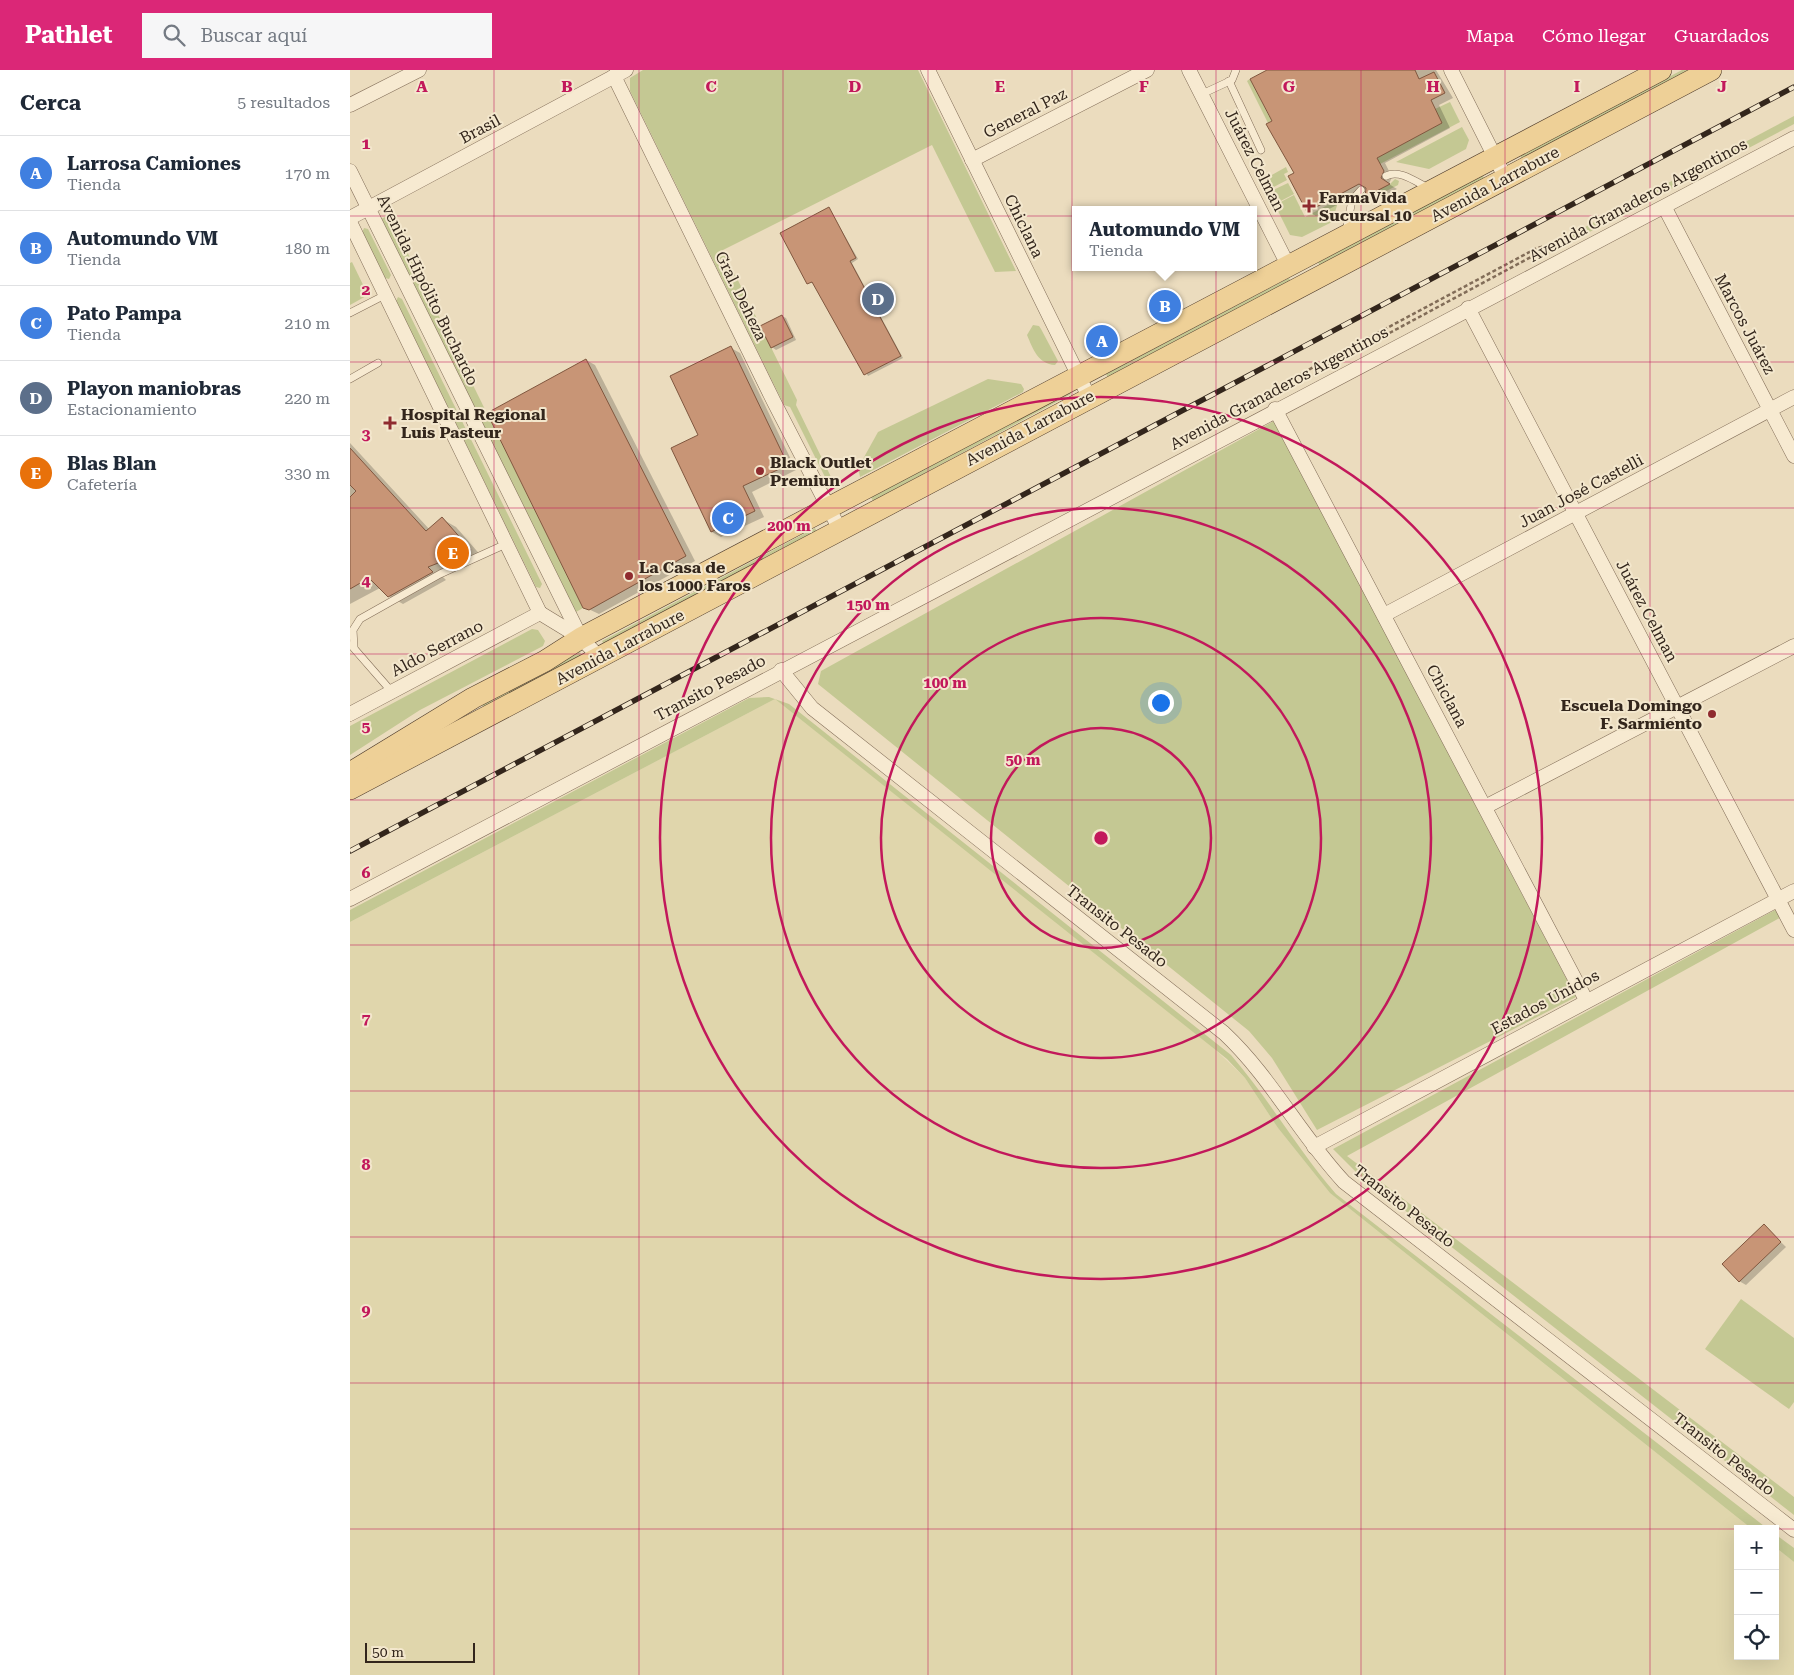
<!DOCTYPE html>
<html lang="es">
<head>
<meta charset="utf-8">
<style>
  :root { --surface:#fff; --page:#f6f6f7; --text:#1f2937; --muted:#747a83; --line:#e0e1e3; --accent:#db2777 }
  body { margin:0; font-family:"Roboto Serif",serif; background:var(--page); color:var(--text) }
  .controls { position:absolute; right:15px; bottom:15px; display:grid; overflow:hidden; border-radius:0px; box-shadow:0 5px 20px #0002 }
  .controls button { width:45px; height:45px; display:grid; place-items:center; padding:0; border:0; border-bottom:1px solid var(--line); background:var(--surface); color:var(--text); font:25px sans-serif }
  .scale { position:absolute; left:15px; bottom:12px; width:110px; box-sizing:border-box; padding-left:5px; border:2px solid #33261c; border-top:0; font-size:14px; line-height:18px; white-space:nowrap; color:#33261c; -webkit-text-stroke:4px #f3e7cd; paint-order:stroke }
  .you { position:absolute; left:810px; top:632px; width:18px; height:18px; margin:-12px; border:4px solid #fff; border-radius:50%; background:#1a73e8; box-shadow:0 0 0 8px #1a73e833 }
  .badge { display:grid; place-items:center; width:32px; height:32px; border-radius:50%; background:var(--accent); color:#fff; font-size:16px; font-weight:700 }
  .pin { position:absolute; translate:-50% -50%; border:2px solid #fff; box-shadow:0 1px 5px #0006 }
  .popup { position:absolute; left:722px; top:136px; width:185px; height:65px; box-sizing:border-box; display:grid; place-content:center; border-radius:0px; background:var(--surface); filter:drop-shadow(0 1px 4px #0005); font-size:16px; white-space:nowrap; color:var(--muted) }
  .popup b { font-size:19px; color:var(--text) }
  .popup::after { content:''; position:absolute; left:50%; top:100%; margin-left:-10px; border:10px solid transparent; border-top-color:var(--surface) }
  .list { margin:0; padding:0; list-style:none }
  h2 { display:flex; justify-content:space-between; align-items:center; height:65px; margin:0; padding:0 20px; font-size:21px }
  h2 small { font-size:16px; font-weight:400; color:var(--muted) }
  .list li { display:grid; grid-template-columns:32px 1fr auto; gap:15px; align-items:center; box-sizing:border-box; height:75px; padding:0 20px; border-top:1px solid var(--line) }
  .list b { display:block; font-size:19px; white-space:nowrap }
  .list p { margin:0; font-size:16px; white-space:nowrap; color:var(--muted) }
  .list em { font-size:16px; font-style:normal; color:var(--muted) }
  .icon { flex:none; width:28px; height:28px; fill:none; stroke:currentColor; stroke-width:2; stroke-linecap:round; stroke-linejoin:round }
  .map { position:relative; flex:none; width:1444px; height:1605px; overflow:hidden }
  header { display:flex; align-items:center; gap:30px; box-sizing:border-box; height:70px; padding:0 25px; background:var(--accent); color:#fff }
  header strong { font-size:24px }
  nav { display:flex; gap:28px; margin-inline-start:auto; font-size:18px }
  .search { width:350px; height:45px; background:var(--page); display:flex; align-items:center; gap:12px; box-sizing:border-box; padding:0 18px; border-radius:0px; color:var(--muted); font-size:19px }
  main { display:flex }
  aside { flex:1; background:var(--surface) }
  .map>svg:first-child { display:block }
  .farmland { fill:#e0d6ac }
  .green { fill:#c4c893 }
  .shadow { fill:#0003 }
  .building { fill:#c89576; stroke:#80573f }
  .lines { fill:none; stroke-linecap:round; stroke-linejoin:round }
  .service-casing { stroke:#826d58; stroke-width:8 }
  .minor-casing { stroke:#826d58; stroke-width:15 }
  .primary-casing { stroke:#503c2c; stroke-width:22 }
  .path { stroke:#826d58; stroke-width:2.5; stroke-dasharray:4 2.5; stroke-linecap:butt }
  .service { stroke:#f7ead1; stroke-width:7 }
  .minor { stroke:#f7ead1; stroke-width:14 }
  .primary { stroke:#eed097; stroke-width:21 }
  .rail-casing { stroke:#33261c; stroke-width:5.5 }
  .rail { stroke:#f3e7cd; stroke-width:4; stroke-dasharray:11; stroke-linecap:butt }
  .grid { fill:none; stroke:#c2185b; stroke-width:1; stroke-opacity:0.55 }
  .ring { fill:none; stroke:#c2185b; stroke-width:2.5 }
  .poi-dot { fill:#8f2b2f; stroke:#f3e7cd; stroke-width:2 }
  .labels { text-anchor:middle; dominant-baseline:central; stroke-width:4; stroke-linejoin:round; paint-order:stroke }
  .street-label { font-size:16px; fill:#33261c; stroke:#f3e7cd }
  .poi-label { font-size:16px; font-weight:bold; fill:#33261c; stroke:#f3e7cd; text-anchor:start }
  .grid-label { font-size:16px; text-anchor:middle; font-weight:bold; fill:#c2185b; stroke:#f3e7cd; stroke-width:4; stroke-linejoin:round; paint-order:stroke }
  .centre { fill:#c2185b; stroke:#f3e7cd; stroke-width:2.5 }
  .ring-label { font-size:15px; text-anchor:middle; font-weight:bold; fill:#c2185b; stroke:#f3e7cd; stroke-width:4; stroke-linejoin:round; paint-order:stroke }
</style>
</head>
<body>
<header>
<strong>Pathlet</strong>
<div class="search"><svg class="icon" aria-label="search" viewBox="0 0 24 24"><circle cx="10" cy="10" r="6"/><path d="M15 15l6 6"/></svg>Buscar aquí</div>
<nav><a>Mapa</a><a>Cómo llegar</a><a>Guardados</a></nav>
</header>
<main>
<aside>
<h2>Cerca<small>5 resultados</small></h2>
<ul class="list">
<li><span class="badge" style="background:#3f7fe0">A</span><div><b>Larrosa Camiones</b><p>Tienda</p></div><em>170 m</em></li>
<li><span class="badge" style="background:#3f7fe0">B</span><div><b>Automundo VM</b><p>Tienda</p></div><em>180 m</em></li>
<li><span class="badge" style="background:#3f7fe0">C</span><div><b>Pato Pampa</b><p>Tienda</p></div><em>210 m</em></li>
<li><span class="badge" style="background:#5c6f8a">D</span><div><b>Playon maniobras</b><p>Estacionamiento</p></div><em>220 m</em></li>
<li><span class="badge" style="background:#e8710a">E</span><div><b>Blas Blan</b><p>Cafetería</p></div><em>330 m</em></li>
</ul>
</aside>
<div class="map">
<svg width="1444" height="1605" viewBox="0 0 1444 1605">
  <rect width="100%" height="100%" fill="#ebdcbe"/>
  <path class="farmland" d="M425,629L851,966L895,1008L928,1058L980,1123L1402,1459H1388V1586H1425V1477L1444,1492V1605H0V852Z"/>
  <g class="green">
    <path d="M293,0H568L666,201L645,202L582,75L373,180L447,330L446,335L482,409L480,412L477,411L440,337L434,335L280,21V8Z"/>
    <path d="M1332,0H1342L1172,90L1170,85Z"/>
    <path d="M900,9L919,46L963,23L918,53L897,11Z"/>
    <path d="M1100,32L1110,52L1030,94L1027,88L1092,53L1085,39Z"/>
    <path d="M1444,46V54L1194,186L1186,183Z"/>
    <path d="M1112,57L1119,70L1116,79L1079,99L1046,92Z"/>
    <path d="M936,97L938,102L934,104L937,110L918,120L913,110Z"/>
    <path d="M1132,105L1135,109L970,196L968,192Z"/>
    <path d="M1045,109L1049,111L1048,115L1013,133H1009V128L1040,114Z"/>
    <path d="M938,113L944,124L925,134L919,122Z"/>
    <path d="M944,125L955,147L989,129L982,152L952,167L940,165L925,135Z"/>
    <path d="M39,145L233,538L226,542L31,149Z"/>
    <path d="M14,158L18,159L41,205L39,209L35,208L12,163Z"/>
    <path d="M2,192L18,225L0,235V193Z"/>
    <path d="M939,208L941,212L758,308L756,304Z"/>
    <path d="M48,227L52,229L192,514L190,518L186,517L46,231Z"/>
    <path d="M683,255L689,256L691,259L708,291L705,295C688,294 683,279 677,265Z"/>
    <path d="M638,309L671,314L674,319L673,322L510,407L508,398L528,362Z"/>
    <path d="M719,320L721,324L523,431L521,427Z"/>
    <path d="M924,351L1226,927L967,1060L922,988L899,961L468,614L471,601Z"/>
    <path d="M465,458L467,462L254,575L252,571Z"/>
    <path d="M182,559L188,560L195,571L193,576L70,640L0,685V656Z"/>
    <path d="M230,582L232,586L134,638L132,634Z"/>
    <path d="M419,627L439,634L881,985C919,1029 948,1080 986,1124L1418,1459H1402L980,1123L928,1058L895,1008L877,989L425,629L0,852V840L399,628Z"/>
    <path d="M1425,840L1437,844L997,1086L1444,1427V1445L1007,1103L983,1079Z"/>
    <path d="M1391,1229L1444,1268V1332L1439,1339L1355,1279Z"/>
    <path d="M1425,1464L1444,1478V1492L1425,1477Z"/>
  </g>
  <g class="shadow">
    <path d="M919,0H1086L1103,28L1089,35L1100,58L1035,93L1042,107L1039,114L1047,119L1024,131L1016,126L1017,119L966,146L957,141L946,103L923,52Z"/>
    <path d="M479,138L508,189L502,193L553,288L518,306L465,213H458Z"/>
    <path d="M432,246L436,248L446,270L426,280L422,277Z"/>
    <path d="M381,278L390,283L446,400L402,422L414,447L371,467L362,462L323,379L350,366Z"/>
    <path d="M236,290L245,295L345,491L249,544L234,537Z"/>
    <path d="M0,373L80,460L92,449L106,457L133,488L91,505L96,510L53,534L39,526L30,518L0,534Z"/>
    <path d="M1414,1156L1436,1177L1396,1215L1389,1211Z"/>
  </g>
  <g class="building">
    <path d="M917,0H1065L1069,9L1084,2L1095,23L1081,30L1092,53L1027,88L1034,101L1031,108L1040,114L1015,127L1016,118L1009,114L957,142L938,106L944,103L916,54L922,51L900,9Z"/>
    <path d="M479,137L506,188L500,191L551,286L514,305L462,212L457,214L430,163Z"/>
    <path d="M432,245L443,267L421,278L410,256Z"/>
    <path d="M381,276L438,395L393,416L405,441L361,462L321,378L348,365L320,306Z"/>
    <path d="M236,289L336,486L239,540L233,538L137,343Z"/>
    <path d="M0,378L76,461L92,447L121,480L78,497L83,502L38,527L19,508L0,519V427L6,421L0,415Z"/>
    <path d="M1414,1154L1431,1172L1389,1212L1372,1194Z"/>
  </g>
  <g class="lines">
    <g class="service-casing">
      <g id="service">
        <path d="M879,11L911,80"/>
        <path d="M852,24L882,10L886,0"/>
        <path d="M1036,106C1050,99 1066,112 1078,118"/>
        <path d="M996,162L1002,130L1011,120"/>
        <path d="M0,243L35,225"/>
        <path d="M0,309L28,293"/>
        <path d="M1,575L42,622"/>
        <path d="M4,577L3,560L10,549L90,504L156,474"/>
      </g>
    </g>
    <g class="minor-casing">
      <g id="minor">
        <path d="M578,0L739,327"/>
        <path d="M839,0L939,197"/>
        <path d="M1101,0L1156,109"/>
        <path d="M264,6L424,332L490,460"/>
        <path d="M0,35L69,0"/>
        <path d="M622,90L797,0"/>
        <path d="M0,101L231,568"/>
        <path d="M1315,138L1444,386"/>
        <path d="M0,148L276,0"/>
        <path d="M0,152L190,543"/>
        <path d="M1118,238L1444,860"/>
        <path d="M925,339L1236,930"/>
        <path d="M190,543L231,568L249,587"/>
        <path d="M1034,545L1444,327"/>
        <path d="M431,600L462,638L874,963C921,1007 950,1065 994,1112L1444,1460"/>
        <path d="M0,644L190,543"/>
        <path d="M1135,737L1444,576"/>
        <path d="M0,829L1444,68"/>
        <path d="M964,1077L1444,821"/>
      </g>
    </g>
    <g class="primary-casing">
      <g id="primary">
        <path d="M0,703L123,628L195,591L231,568L1311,0"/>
        <path d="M0,719L1361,0"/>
      </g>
    </g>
    <g class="path">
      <path d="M965,303L1194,180"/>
      <path d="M925,324L923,322L930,315L1187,178L1204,174"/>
    </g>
    <use href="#service" class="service"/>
    <use href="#minor" class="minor"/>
    <use href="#primary" class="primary"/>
    <g class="rail-casing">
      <path id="rail" d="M0,781L1444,17"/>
    </g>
    <use href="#rail" class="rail"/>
  </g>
  <path class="grid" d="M144,0V1605M289,0V1605M433,0V1605M578,0V1605M722,0V1605M866,0V1605M1011,0V1605M1155,0V1605M1300,0V1605M0,146H1444M0,292H1444M0,438H1444M0,584H1444M0,730H1444M0,875H1444M0,1021H1444M0,1167H1444M0,1313H1444M0,1459H1388M1425,1459H1444"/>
  <g class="ring">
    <circle cx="751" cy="768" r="110"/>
    <circle cx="751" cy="768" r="220"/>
    <circle cx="751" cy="768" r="330"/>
    <circle cx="751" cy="768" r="441"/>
  </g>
  <g class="poi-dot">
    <path d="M956.5 128.5h5v5h5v5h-5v5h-5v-5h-5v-5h5z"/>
    <path d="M37.5 345.5h5v5h5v5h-5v5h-5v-5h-5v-5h5z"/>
    <circle cx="410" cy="401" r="5"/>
    <circle cx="279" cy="506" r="5"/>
    <circle cx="1362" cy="644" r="5"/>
  </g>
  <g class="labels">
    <g class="street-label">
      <text transform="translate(675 43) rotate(-27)">General Paz</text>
      <text transform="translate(130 59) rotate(-28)">Brasil</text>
      <text transform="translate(905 90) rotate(63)">Juárez Celman</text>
      <text transform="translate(1145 114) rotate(-28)">Avenida Larrabure</text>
      <text transform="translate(1288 130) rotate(-28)">Avenida Granaderos Argentinos</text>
      <text transform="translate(674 156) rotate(64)">Chiclana</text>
      <text transform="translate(78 220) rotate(64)">Avenida Hipólito Buchardo</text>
      <text transform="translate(391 226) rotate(64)">Gral. Deheza</text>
      <text transform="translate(1395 254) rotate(62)">Marcos Juárez</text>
      <text transform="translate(929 318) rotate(-28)">Avenida Granaderos Argentinos</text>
      <text transform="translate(680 358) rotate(-28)">Avenida Larrabure</text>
      <text transform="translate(1231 421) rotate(-28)">Juan José Castelli</text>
      <text transform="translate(1297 541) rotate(62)">Juárez Celman</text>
      <text transform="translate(270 577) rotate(-28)">Avenida Larrabure</text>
      <text transform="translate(87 578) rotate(-28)">Aldo Serrano</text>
      <text transform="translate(360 618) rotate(-28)">Transito Pesado</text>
      <text transform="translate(1097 626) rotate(62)">Chiclana</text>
      <text transform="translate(767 856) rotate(38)">Transito Pesado</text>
      <text transform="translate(1195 932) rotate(-28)">Estados Unidos</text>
      <text transform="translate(1054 1136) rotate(38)">Transito Pesado</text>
      <text transform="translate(1374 1384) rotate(38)">Transito Pesado</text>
    </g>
    <g class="poi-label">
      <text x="969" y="127">FarmaVida<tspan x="969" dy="18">Sucursal 10</tspan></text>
      <text x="51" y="344">Hospital Regional<tspan x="51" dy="18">Luis Pasteur</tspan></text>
      <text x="420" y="392">Black Outlet<tspan x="420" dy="18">Premiun</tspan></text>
      <text x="289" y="497">La Casa de<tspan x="289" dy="18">los 1000 Faros</tspan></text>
      <text x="1352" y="635" text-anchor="end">Escuela Domingo<tspan x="1352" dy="18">F. Sarmiento</tspan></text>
    </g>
  </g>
  <g class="grid-label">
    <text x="72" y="22">A</text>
    <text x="217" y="22">B</text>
    <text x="361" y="22">C</text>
    <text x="505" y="22">D</text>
    <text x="650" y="22">E</text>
    <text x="794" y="22">F</text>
    <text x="939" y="22">G</text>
    <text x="1083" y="22">H</text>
    <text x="1227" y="22">I</text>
    <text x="1372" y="22">J</text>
    <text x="16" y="79">1</text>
    <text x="16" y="225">2</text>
    <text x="16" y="370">3</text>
    <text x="16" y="516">4</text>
    <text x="16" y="662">5</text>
    <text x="16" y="808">6</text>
    <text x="16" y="954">7</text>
    <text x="16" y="1100">8</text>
    <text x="16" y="1246">9</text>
  </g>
  <circle cx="751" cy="768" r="8" class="centre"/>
  <g class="ring-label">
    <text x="439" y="461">200 m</text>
    <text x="518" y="540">150 m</text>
    <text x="595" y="618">100 m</text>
    <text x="673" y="695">50 m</text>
  </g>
</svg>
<div class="controls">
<button>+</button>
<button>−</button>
<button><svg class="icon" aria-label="locate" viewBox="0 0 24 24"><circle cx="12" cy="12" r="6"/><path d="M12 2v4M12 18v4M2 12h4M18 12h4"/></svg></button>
</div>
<div class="scale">50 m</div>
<div class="you"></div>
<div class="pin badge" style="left:752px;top:271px;background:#3f7fe0">A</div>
<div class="pin badge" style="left:815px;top:236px;background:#3f7fe0">B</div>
<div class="popup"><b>Automundo VM</b>Tienda</div>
<div class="pin badge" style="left:378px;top:448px;background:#3f7fe0">C</div>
<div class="pin badge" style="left:528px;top:229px;background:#5c6f8a">D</div>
<div class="pin badge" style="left:103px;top:483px;background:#e8710a">E</div>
</div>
</main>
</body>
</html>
